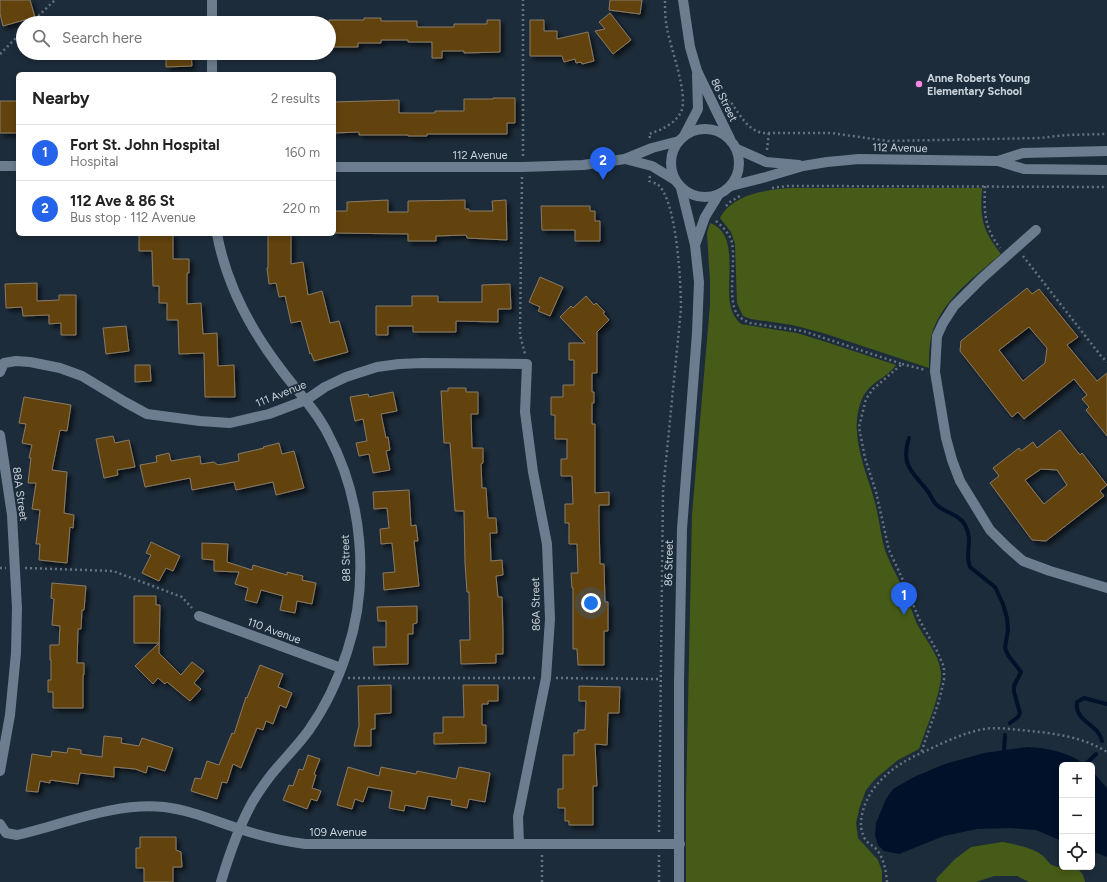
<!DOCTYPE html>
<html lang="en">
<head>
<meta charset="utf-8">
<style>
  :root { --surface:#fff; --page:#f6f6f6; --text:#222; --muted:#767676; --line:#e0e0e0; --accent:#2563eb }
  body { margin:0; font-family:Figtree,sans-serif; background:var(--page); color:var(--text) }
  .controls { position:absolute; right:12px; bottom:12px; display:grid; overflow:hidden; border-radius:6px; box-shadow:0 2px 6px #0003 }
  .controls button { width:36px; height:36px; display:grid; place-items:center; padding:0; border:0; border-bottom:1px solid var(--line); background:var(--surface); color:var(--text); font:20px sans-serif }
  .you { position:absolute; left:591px; top:603px; width:14px; height:14px; margin:-10px; border:3px solid #fff; border-radius:50%; background:#1a73e8; box-shadow:0 0 0 6px #1a73e833 }
  .badge { display:grid; place-items:center; width:26px; height:26px; border-radius:50%; background:var(--accent); color:#fff; font-size:13px; font-weight:700 }
  .pin { position:absolute; translate:-50% -33px; filter:drop-shadow(0 1px 2px #0008) }
  .pin::after { content:''; position:absolute; top:21px; width:14px; height:12px; background:inherit; clip-path:polygon(0 0,100% 0,50% 100%) }
  .list { margin:0; padding:0; list-style:none }
  h2 { display:flex; justify-content:space-between; align-items:center; height:52px; margin:0; padding:0 16px; font-size:17px }
  h2 small { font-size:13px; font-weight:400; color:var(--muted) }
  .list li { display:grid; grid-template-columns:26px 1fr auto; gap:12px; align-items:center; box-sizing:border-box; height:56px; padding:0 16px; border-top:1px solid var(--line) }
  .list b { display:block; font-size:15px; white-space:nowrap }
  .list p { margin:0; font-size:13px; white-space:nowrap; color:var(--muted) }
  .list em { font-size:13px; font-style:normal; color:var(--muted) }
  .icon { flex:none; width:22px; height:22px; fill:none; stroke:currentColor; stroke-width:2; stroke-linecap:round; stroke-linejoin:round }
  .map { position:relative; flex:none; width:1107px; height:882px; overflow:hidden }
  .search { position:absolute; background:var(--surface); box-shadow:0 2px 6px #0003; left:16px; top:16px; width:320px; height:44px; display:flex; align-items:center; gap:10px; box-sizing:border-box; padding:0 14px; border-radius:22px; color:var(--muted); font-size:15px }
  .panel { position:absolute; background:var(--surface); box-shadow:0 2px 6px #0003; left:16px; top:72px; width:320px; height:164px; border-radius:6px }
  .map>svg:first-child { display:block }
  .green { fill:#465b17 }
  .water { fill:#001129 }
  .lines { fill:none; stroke-linecap:round; stroke-linejoin:round }
  .stream { stroke:#001129; stroke-width:4 }
  .building { fill:#62430e; stroke:#887a66; fill-rule:evenodd; filter:url(#shadow) }
  .path { stroke:#66737f; stroke-width:2.5; stroke-dasharray:2 3; stroke-linecap:butt }
  .minor { stroke:#6c7d8f; stroke-width:10 }
  .poi-dot { fill:#fa87e8; stroke:#1d2c3a; stroke-width:1.5 }
  .labels { text-anchor:middle; dominant-baseline:central; stroke-width:3.5; stroke-linejoin:round; paint-order:stroke }
  .poi-label { font-size:11px; font-weight:bold; fill:#cad4dd; stroke:#1d2c3a; text-anchor:start }
  .street-label { font-size:11px; fill:#cad4dd; stroke:#1d2c3a }
</style>
</head>
<body>
<div class="map">
<svg width="1107" height="882" viewBox="0 0 1107 882">
  <defs>
    <filter id="shadow"><feDropShadow dx="3.5" dy="3.5" stdDeviation="2" flood-color="#0009"/></filter>
  </defs>
  <rect width="100%" height="100%" fill="#1d2c3a"/>
  <g class="green">
    <path d="M790,188H982C980,219 982,229 1001,254C978,274 950,294 936,323C929,336 929,353 929,368L823,333L792,325L751,319L743,316L737,303L735,244L731,232L720,218C733,194 765,190 790,188Z"/>
    <path d="M710,223C741,234 724,283 731,308C733,315 736,319 741,324L797,333L823,341L896,365C886,379 870,381 862,399C848,431 865,468 874,499C879,516 880,533 885,550C890,564 898,577 904,591C909,601 912,612 916,622C924,638 940,655 941,674C942,691 925,732 919,749L898,760L875,779L866,790L860,806L856,823L858,838L878,860L882,871V882H686V799L692,514L710,305V281L707,233Z"/>
    <path d="M1002,842C1014,844 1034,848 1043,856C1047,859 1048,863 1052,865C1065,872 1081,860 1085,882H1029L1017,876H994L976,882H937L936,879L955,859L971,847Z"/>
  </g>
  <g class="water">
    <path d="M1027,747C1046,748 1070,752 1085,765H1062V841L1036,830L1011,828L977,829L944,836L899,854L884,851L878,845L875,836L876,823L886,799L893,789L914,777L945,764L984,753Z"/>
    <path d="M1092,771L1107,788V857L1092,851Z"/>
  </g>
  <g class="lines">
    <g class="stream">
      <path d="M909,438C901,463 910,470 926,489C931,494 932,502 938,506C947,514 959,514 965,525C974,542 964,553 970,567L995,587L1003,604L1007,618L1008,630L1005,648L1008,655L1021,672L1014,686V692L1020,713L1018,717L1010,723"/>
      <path d="M1102,741C1099,724 1074,722 1077,702L1084,698L1107,704"/>
      <path d="M1004,750L1005,735"/>
      <path d="M1085,765L1096,754"/>
    </g>
  </g>
  <g class="building">
    <path d="M0,0H30L35,17L3,26L0,14Z"/>
    <path d="M610,0H642L640,14L609,10Z"/>
    <path d="M610,13L631,40L613,54L595,31L605,29L599,22Z"/>
    <path d="M364,18H381V21H417V27H454V24H487V20H500V52L464,53V51H442V58H432V42H408V40H381V43H358V47H329V20H364Z"/>
    <path d="M530,20H544V31H557V39L588,32L594,61L582,64L581,62L576,63L575,59L564,62L562,56H530Z"/>
    <path d="M166,53H191L192,66L166,67Z"/>
    <path d="M493,98H515V123H507V134H427V136H408V135H359V132L334,133V102L399,100V113H435V111H464V99H493Z"/>
    <rect x="0" y="101" width="18" height="32"/>
    <path d="M388,200V212H408V201L465,200V209H469V211H493L492,201L506,200L507,240L467,238L466,235L436,236V241H408V234L334,233V211H347V202Z"/>
    <path d="M541,206H590V211H595V221H600V241H575V230H542Z"/>
    <path d="M146,234H173V259H189V273H187V304L201,303L203,334L217,333L218,366L234,365L235,397H205L204,353L179,354L178,320H167V303H159V286H153L152,251H139V235Z"/>
    <path d="M268,234H291V264L303,262L308,295L322,291L330,323L339,321L348,352L314,361L311,353L310,354L301,321L291,323L285,296L279,297L276,283L269,284L267,268H268Z"/>
    <path d="M540,277L563,287L550,316L538,311L540,307L529,302Z"/>
    <path d="M37,283V301L59,300V295H76V335H61V323L49,324V315L23,316L22,307L6,308L5,284Z"/>
    <path d="M510,284L511,309H498V322L456,321V332H413V326H388V335H376V306H412V296H438V302H482V285Z"/>
    <path d="M1027,288L1032,294L1039,289L1078,337L1067,345L1097,381L1107,373V436L1086,410L1089,407L1082,399L1087,395L1074,379L1024,419L1018,412L1012,417L960,351L961,341ZM1029,327L1047,348L1045,363L1023,381L999,350Z"/>
    <path d="M586,296L594,305L596,303L605,312L603,313L609,320L597,332V373H592V392H594V403H592V424H595V493L609,492V505H599V522L600,564H604L605,602H608V631H604V665H578L577,649H573V588H572L571,573H578L577,544H569V523H565V504H573L572,476H561V459H567V439H555V415H551V397H563V385H574V360H569V343H585L560,317L571,306L573,308Z"/>
    <path d="M126,326L129,351L106,354L103,328Z"/>
    <path d="M135,365H150L151,381L135,382Z"/>
    <path d="M448,388H466V392H478V414H471L472,448H483V463L481,464L482,488H486L488,518H496L497,533H490L491,561L502,560L503,575L496,576L498,597H502L503,632V654H496V663L461,664L460,640H470L469,592H467L465,563L464,511H455L450,443H444L441,391H448Z"/>
    <path d="M393,392L397,411L381,414L386,438L388,437L390,450L386,451L390,470L373,473L369,454L359,456L356,443L367,441L363,419L355,421L350,397L368,394L369,397Z"/>
    <path d="M24,397L71,405L67,431L60,430L52,470L67,472L64,513L74,515L73,528L70,527L67,563L39,560L40,544H36L40,510L32,509L36,483H28L31,458H29L32,445L22,443L26,424L19,423Z"/>
    <path d="M1060,430L1080,455L1082,453L1107,485L1100,491L1104,496L1046,541L1032,540L990,483L999,476L993,468L1019,448L1021,451L1033,442L1037,448ZM1041,469L1057,470L1067,485L1044,504L1025,480Z"/>
    <path d="M113,436L115,443L129,440L135,467L117,470L118,475L104,478L96,439Z"/>
    <path d="M279,443L282,454L294,451L304,488L276,495L273,482L236,490L234,482L192,490L190,478L145,487L140,465L157,462L156,456L169,453L171,461L200,456L201,464L214,462L218,465L239,461L238,454L264,448L263,447Z"/>
    <path d="M409,490L411,526L416,525L418,541H414L419,586L384,590L383,573L395,572L392,543L381,544L380,529L389,528L387,508L374,509L373,492Z"/>
    <path d="M151,542L180,556L173,571L166,568L159,581L142,573L151,555L146,553Z"/>
    <path d="M202,543L228,544L227,562L252,570L253,565L287,575V572L303,576L302,580L316,583L312,604L297,601L295,613L280,610L283,596L261,590L257,603L245,600L248,588L235,584L239,572L214,571V560L202,559Z"/>
    <path d="M52,583L86,586L84,610H82L81,629H78L77,663H84V675H83V708H53V692H48V680H51V660H50V645H59L60,626L52,625L54,599L51,598Z"/>
    <path d="M134,596H156V605H160L159,653L181,675L192,662L204,671L194,683L201,689L190,701L167,682L165,684L158,678L153,684L135,666L159,643H134Z"/>
    <path d="M417,606V623L413,624V634H408V664L374,665L373,647H386V621H378L377,607Z"/>
    <path d="M260,665L283,674L278,687L292,693L286,708L280,705L273,724L266,721L263,730L257,728L241,768L233,764L227,783L222,782L217,799L191,791L195,778L201,779L207,761L219,765L232,733L234,734L246,697L247,698Z"/>
    <path d="M391,685V713L375,714V729H371V746H354L359,726L358,686Z"/>
    <path d="M463,685H498V701H488V704H482V725H486V743L434,744V733H443V717H464Z"/>
    <path d="M579,686L620,687L619,713H608L607,745L595,744L597,786H593V825H569V821H565V808H558V789H563V755H574V733H578V730H585L586,701H579Z"/>
    <path d="M104,736L122,738L121,743L139,746L142,738L173,748L165,771L148,766L146,773L135,769L114,767V777L80,773L78,784L50,780V783L40,781L38,792L26,791L32,754L51,757L52,751L67,753L68,748L81,750V754L102,757Z"/>
    <path d="M308,755L320,759L314,774L316,775L312,788L321,791L317,801L311,799L307,809L283,800L289,785L293,786L299,769L303,770Z"/>
    <path d="M348,767L379,776L381,767L416,774L417,771L456,779L459,767L490,773L485,802L469,799L467,808L451,805L452,800L428,796L425,809L405,805L404,811L389,808L392,791L368,787L363,802L355,799L352,809L337,805Z"/>
    <path d="M140,837H176V850L181,852L182,867H173V882H144V868H136V848H140Z"/>
  </g>
  <g class="lines">
    <g class="path">
      <path d="M31,23L55,0"/>
      <path d="M0,54L23,31"/>
      <path d="M723,104L730,101C739,113 746,129 762,133H831L888,141L1039,138L1067,135L1107,134"/>
      <path d="M650,138L649,134C661,130 675,124 681,112C689,95 670,47 667,28C665,19 665,9 665,0"/>
      <path d="M767,150L769,132"/>
      <path d="M523,156V0"/>
      <path d="M650,176L649,181C651,182 655,183 657,184C677,198 681,285 681,309L663,491L659,834"/>
      <path d="M522,177L520,335L525,354"/>
      <path d="M985,186C984,212 984,227 1000,248"/>
      <path d="M772,188L787,186H811L1107,187"/>
      <path d="M726,206L730,202L740,196"/>
      <path d="M716,221C723,227 730,234 732,243C736,262 727,298 737,314C740,318 745,321 750,323L803,331L902,364L873,389L866,399L859,427L865,458L876,492L889,550L902,578L920,621L937,651L944,667V680L939,701L921,753C941,744 962,733 984,729C997,727 1009,729 1021,730C1051,733 1082,736 1107,752"/>
      <path d="M1023,256L1101,356L1107,362"/>
      <path d="M902,364L925,370"/>
      <path d="M0,568H6"/>
      <path d="M25,568L113,571L182,597L192,608"/>
      <path d="M348,678H537"/>
      <path d="M556,678L661,679"/>
      <path d="M542,855V882"/>
      <path d="M659,855V882"/>
      <path d="M887,882C886,871 884,859 877,850C873,845 866,843 864,837C859,827 861,817 864,807C873,781 897,764 921,753"/>
    </g>
    <g class="minor">
      <path d="M212,0V23"/>
      <path d="M683,0L690,47L697,71L730,139"/>
      <path d="M212,53V74"/>
      <circle cx="705" cy="163" r="34"/>
      <path d="M684,136L698,109L697,75"/>
      <path d="M737,149L766,162L799,165"/>
      <path d="M625,159L652,166L675,180"/>
      <path d="M998,161L1023,153L1107,151"/>
      <path d="M0,166H18"/>
      <path d="M334,167H522L583,165L625,159L652,148L679,141"/>
      <path d="M731,186L766,177L803,166L827,162L859,159L998,161L1024,169L1107,170"/>
      <path d="M1036,230L981,279L954,306L943,323L937,336L935,372L946,438L952,460L960,481L990,530L1006,546L1023,561L1050,571L1107,588"/>
      <path d="M217,234C226,282 248,325 277,364C294,388 315,408 328,434C363,499 370,583 347,652C338,680 326,706 309,730C299,744 287,756 276,769C268,778 260,790 253,801C239,826 229,855 221,882"/>
      <path d="M695,245L705,217L719,194"/>
      <path d="M0,372L4,363L16,361L30,362L60,368L82,376L125,402L147,414L200,421L230,423L269,414L306,400L325,387L346,377L377,367L399,364L423,363L527,364L525,412L533,472L547,544L550,619L546,678L518,817L519,844"/>
      <path d="M0,435L12,515L17,608L16,653L10,715L0,771"/>
      <path d="M199,616L341,668"/>
      <path d="M0,824L6,833L17,835C65,824 114,802 164,807C190,810 215,821 240,829C261,836 283,841 305,844H680"/>
      <path d="M679,882V682L682,529L697,333L699,282L695,245L681,188"/>
    </g>
  </g>
  <circle class="poi-dot" cx="919" cy="84" r="4"/>
  <g class="labels">
    <g class="poi-label">
      <text x="927" y="78">Anne Roberts Young<tspan x="927" dy="13">Elementary School</tspan></text>
    </g>
    <g class="street-label">
      <text transform="translate(724 100) rotate(64)">86 Street</text>
      <text transform="translate(900 148) rotate(1)">112 Avenue</text>
      <text x="480" y="155">112 Avenue</text>
      <text transform="translate(281 394) rotate(-22)">111 Avenue</text>
      <text transform="translate(20 494) rotate(82)">88A Street</text>
      <text transform="translate(346 558) rotate(-92)">88 Street</text>
      <text transform="translate(669 563) rotate(-89)">86 Street</text>
      <text transform="translate(536 604) rotate(-91)">86A Street</text>
      <text transform="translate(274 631) rotate(20)">110 Avenue</text>
      <text x="338" y="832">109 Avenue</text>
    </g>
  </g>
</svg>
<div class="controls">
<button>+</button>
<button>−</button>
<button><svg class="icon" aria-label="locate" viewBox="0 0 24 24"><circle cx="12" cy="12" r="6"/><path d="M12 2v4M12 18v4M2 12h4M18 12h4"/></svg></button>
</div>
<div class="you"></div>
<div class="pin badge" style="left:904px;top:615px">1</div>
<div class="pin badge" style="left:603px;top:180px">2</div>
<div class="search"><svg class="icon" aria-label="search" viewBox="0 0 24 24"><circle cx="10" cy="10" r="6"/><path d="M15 15l6 6"/></svg>Search here</div>
<section class="panel">
<h2>Nearby<small>2 results</small></h2>
<ul class="list">
<li><span class="badge">1</span><div><b>Fort St. John Hospital</b><p>Hospital</p></div><em>160 m</em></li>
<li><span class="badge">2</span><div><b>112 Ave &amp; 86 St</b><p>Bus stop · 112 Avenue</p></div><em>220 m</em></li>
</ul>
</section>
</div>
</body>
</html>
